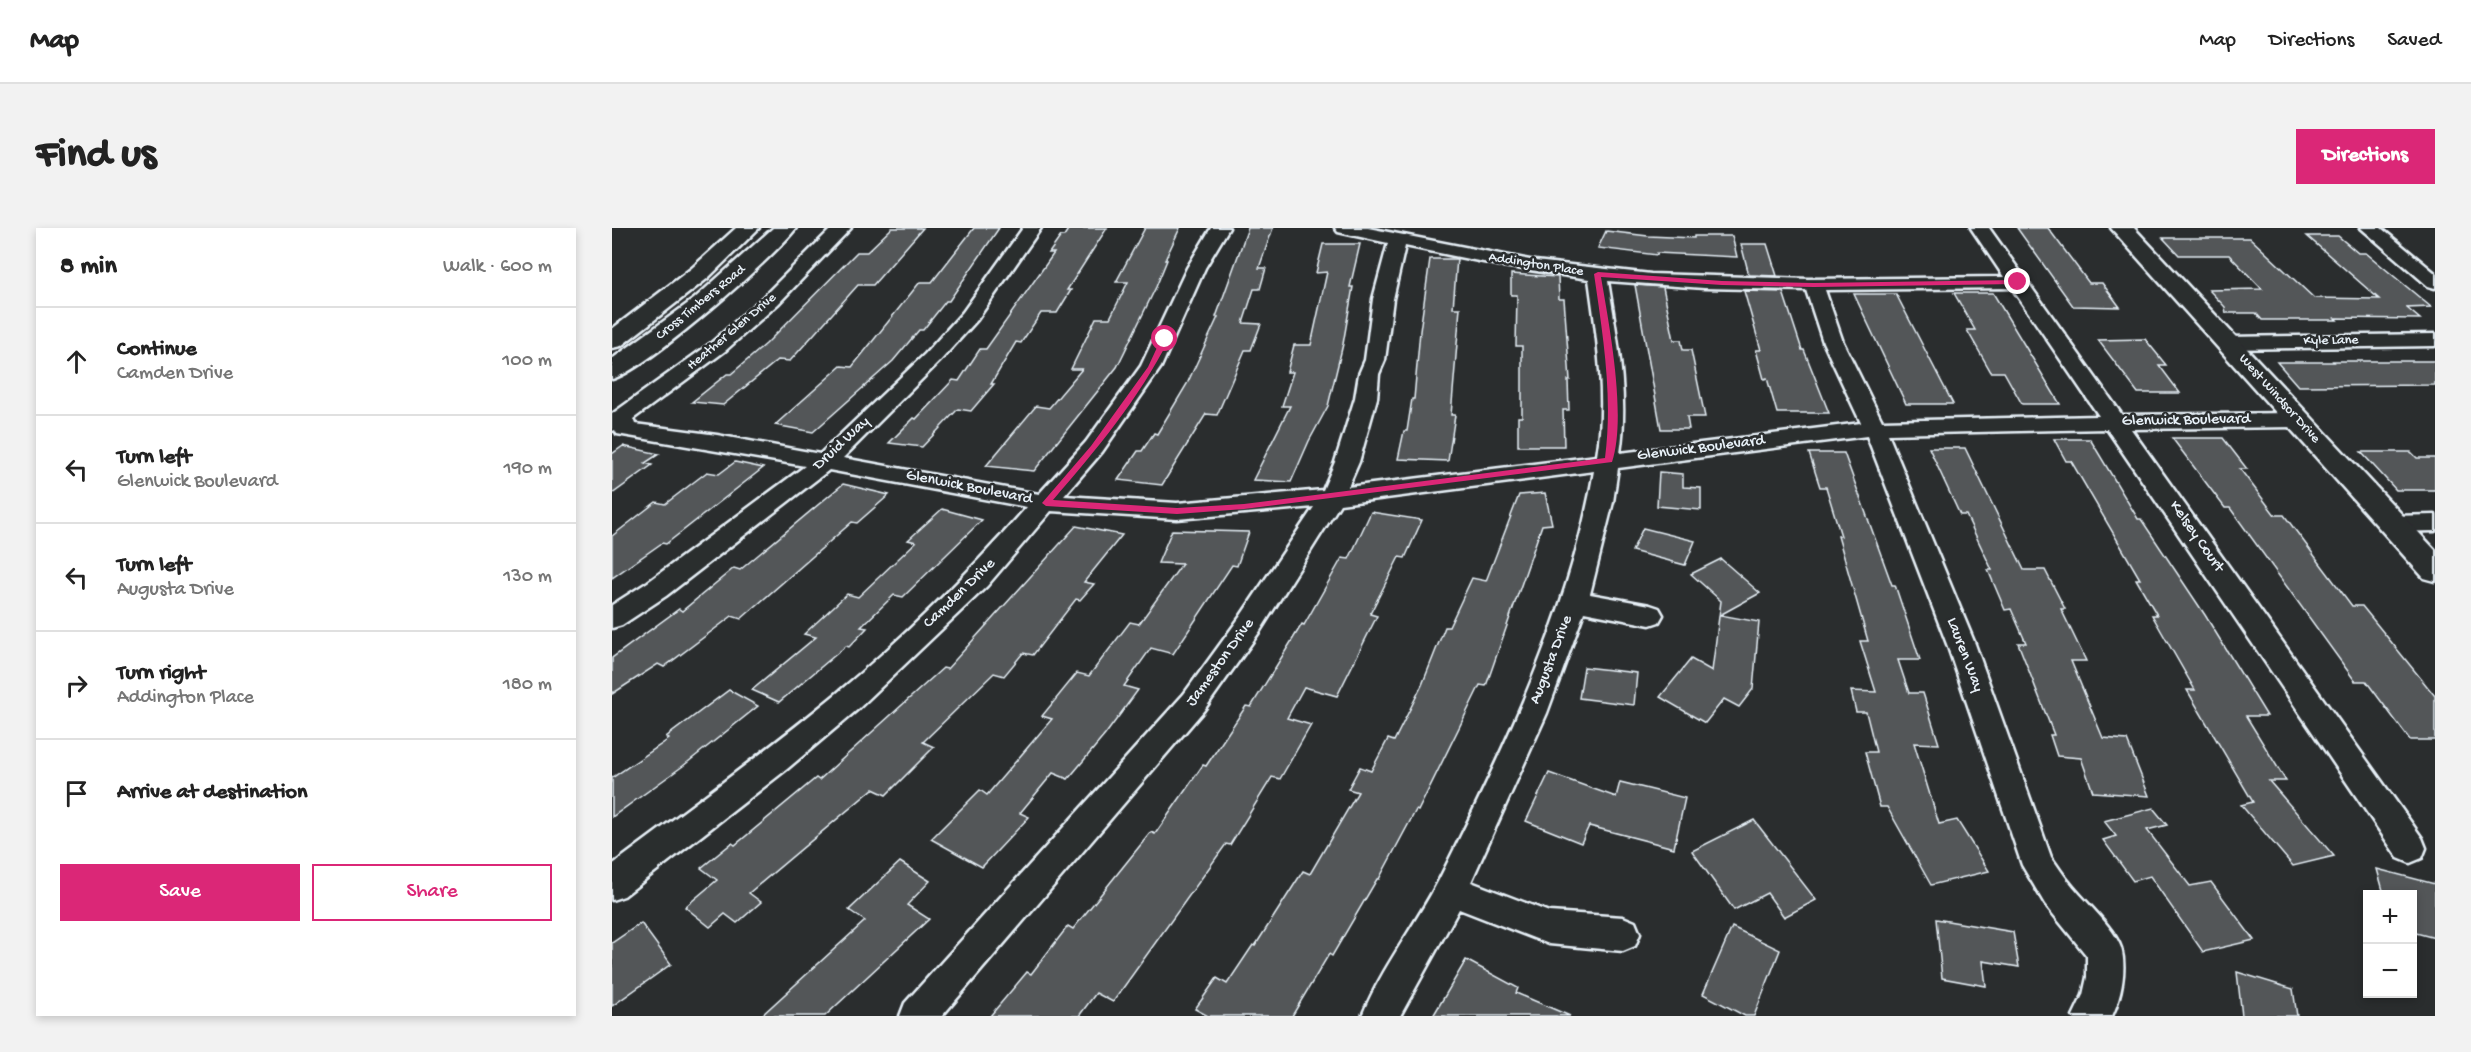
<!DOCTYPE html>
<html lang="en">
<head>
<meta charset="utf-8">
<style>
  :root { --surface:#fff; --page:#f2f2f2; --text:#222; --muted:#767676; --line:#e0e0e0; --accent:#db2777 }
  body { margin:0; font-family:"Gochi Hand",sans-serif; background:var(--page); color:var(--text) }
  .controls { position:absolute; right:18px; bottom:18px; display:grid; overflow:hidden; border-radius:0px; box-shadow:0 3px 9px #0003 }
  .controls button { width:54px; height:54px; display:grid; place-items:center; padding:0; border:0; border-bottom:2px solid var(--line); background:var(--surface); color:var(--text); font:30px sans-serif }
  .stop { position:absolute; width:18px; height:18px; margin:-14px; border:4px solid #db2777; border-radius:50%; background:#fff }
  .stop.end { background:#db2777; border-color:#fff; box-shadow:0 2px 6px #0008 }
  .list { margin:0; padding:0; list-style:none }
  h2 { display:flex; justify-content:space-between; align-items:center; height:78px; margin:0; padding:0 24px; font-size:26px }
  h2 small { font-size:20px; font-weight:400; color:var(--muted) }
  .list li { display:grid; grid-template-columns:39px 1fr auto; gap:18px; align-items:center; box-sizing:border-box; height:108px; padding:0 24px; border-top:2px solid var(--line) }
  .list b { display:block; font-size:22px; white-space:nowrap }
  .list p { margin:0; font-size:20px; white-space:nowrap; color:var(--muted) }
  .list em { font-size:20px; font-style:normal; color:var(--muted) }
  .actions { display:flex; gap:12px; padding:18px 24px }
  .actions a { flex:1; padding:14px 0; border:2px solid var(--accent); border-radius:0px; text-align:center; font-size:21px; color:var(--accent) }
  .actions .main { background:var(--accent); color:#fff }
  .icon { flex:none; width:33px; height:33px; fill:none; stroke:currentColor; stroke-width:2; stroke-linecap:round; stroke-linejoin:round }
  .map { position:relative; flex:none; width:1823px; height:788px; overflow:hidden; border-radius:0px }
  header { display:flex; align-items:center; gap:36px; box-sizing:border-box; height:84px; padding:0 30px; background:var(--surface); border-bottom:2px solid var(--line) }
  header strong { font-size:28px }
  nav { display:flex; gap:33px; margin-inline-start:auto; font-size:21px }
  .intro { display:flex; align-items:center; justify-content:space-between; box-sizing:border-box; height:144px; padding:0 36px }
  h1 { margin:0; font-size:42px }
  .button { padding:15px 27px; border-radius:0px; background:var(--accent); color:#fff; font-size:21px; font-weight:700 }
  main { display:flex; gap:36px; padding:0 36px }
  aside { flex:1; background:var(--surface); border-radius:0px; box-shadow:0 3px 9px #0003 }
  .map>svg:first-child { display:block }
  .building { fill:#535759; stroke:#e8f1f8; stroke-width:1.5 }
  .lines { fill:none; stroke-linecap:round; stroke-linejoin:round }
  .street-casing { stroke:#e8f1f8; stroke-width:5 }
  .secondary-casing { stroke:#e8f1f8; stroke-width:5 }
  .primary-casing { stroke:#e8f1f8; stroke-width:5 }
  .street { fill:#2a2d2e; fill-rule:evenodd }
  .secondary { fill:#2a2d2e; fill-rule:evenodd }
  .primary { fill:#2a2d2e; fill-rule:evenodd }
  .route { fill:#db2777 }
  .labels { text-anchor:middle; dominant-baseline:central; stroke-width:5; stroke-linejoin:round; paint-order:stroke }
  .far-street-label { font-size:14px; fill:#e8f1f8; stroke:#2a2d2e }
  .street-label { font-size:16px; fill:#e8f1f8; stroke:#2a2d2e }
</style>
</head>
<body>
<header>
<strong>Map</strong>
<nav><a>Map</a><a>Directions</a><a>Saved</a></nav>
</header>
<div class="intro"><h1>Find us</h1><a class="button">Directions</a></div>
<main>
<aside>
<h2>8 min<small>Walk · 600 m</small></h2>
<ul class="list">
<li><svg class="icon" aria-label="ahead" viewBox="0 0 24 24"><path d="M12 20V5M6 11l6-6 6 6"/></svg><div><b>Continue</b><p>Camden Drive</p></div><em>100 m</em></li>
<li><svg class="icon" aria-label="left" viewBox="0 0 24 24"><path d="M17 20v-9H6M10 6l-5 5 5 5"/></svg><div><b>Turn left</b><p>Glenwick Boulevard</p></div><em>190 m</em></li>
<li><svg class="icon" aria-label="left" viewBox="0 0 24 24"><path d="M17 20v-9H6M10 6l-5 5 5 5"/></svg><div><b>Turn left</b><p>Augusta Drive</p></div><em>130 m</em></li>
<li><svg class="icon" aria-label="right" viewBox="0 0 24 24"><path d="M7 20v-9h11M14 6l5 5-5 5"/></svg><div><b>Turn right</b><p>Addington Place</p></div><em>180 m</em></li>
<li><svg class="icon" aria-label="arrive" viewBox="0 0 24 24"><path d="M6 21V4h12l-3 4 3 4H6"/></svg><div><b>Arrive at destination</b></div></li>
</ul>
<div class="actions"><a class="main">Save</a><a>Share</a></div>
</aside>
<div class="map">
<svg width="1823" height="788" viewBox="0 0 1823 788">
  <rect width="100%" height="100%" fill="#2a2d2e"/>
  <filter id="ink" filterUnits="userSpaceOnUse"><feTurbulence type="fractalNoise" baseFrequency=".0167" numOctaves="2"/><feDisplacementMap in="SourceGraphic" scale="12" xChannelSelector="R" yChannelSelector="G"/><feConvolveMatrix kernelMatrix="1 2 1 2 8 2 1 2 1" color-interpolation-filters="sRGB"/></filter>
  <g filter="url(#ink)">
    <g class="building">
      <path d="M280,0H311L261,57H246L178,133L166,132L111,177L80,174L115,146H119L154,116L245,24H255Z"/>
      <path d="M362,0H387L337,73H334L311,102H307L281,133L201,204L163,197L229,138L240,139L308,54H320Z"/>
      <path d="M457,0H495L455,62H459L445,85H429L409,115L404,114L379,156H382L359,183L346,181L310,219L277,215L302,190L304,191L341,152L347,153L368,121H374L442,25H437L449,8H452Z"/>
      <path d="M533,0H568L553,32H555L544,59L505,139L422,243L374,238L424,178L437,180L470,141H459L484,90H498L516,54H504Z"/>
      <path d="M636,0H661L647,40H654L648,61H642L631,95L649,96L639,122H633L605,187L594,186L550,257L506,252L526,223H530L542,205L545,206L575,156L606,89H604Z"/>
      <path d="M1405,0H1436L1477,55H1490L1508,79L1461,78Z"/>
      <path d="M994,3L1036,8L1082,10V8H1120L1125,29L1045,25V27L986,20Z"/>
      <path d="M1695,8H1726L1746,25H1754L1819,79L1795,80L1808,91L1723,90L1725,92H1650L1644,85H1614L1613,79L1597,62L1650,61L1617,27H1567L1551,10H1638L1702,70L1767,71Z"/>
      <path d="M711,16H748L738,59H741L731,116L716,178L697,213L679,254L641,252L678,178H670L681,144H675L682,117H699L715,44L704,45Z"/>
      <path d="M1129,16H1155L1165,48L1137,47Z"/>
      <path d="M818,31H845L841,80H848L839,187H843L836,233L786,231L792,203H795L800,171H802L808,103Z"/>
      <path d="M899,46L946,49L947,71H952L958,152H956L957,182H951L952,218H906V189H910V118H904L905,67H899Z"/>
      <path d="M1023,57L1051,59L1062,112H1069L1071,122H1079L1093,189H1075L1077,201H1049Z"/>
      <path d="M1132,63L1171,64L1190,122H1192L1217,185H1165L1155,150L1152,151L1144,122H1149Z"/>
      <path d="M1342,65H1381L1448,176H1410L1392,144H1379L1355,102H1363Z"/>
      <path d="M1242,66H1284L1341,176H1294Z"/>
      <path d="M1533,111L1554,137H1547L1568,165H1526L1486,112Z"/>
      <path d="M1721,133H1823V157L1686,158L1665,134H1722Z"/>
      <path d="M1560,210H1611L1635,241H1628L1663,287H1672L1740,378H1750L1823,468V512H1798L1754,453H1743L1618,280H1613Z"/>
      <path d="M1442,211H1478L1526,291H1529L1593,387L1655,488H1634L1674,553H1657L1722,628L1681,638L1629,577L1641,574L1575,462H1583L1540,387H1545L1524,351H1528L1459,233H1454Z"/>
      <path d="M11,218L47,226L33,235L40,237L0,266V226Z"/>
      <path d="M1317,220H1353L1412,342H1433L1453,381H1449L1474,433H1459L1491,510L1515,512L1537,568L1481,564L1469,530L1445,528L1438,507H1442L1406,415H1414L1399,381L1393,382L1376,342H1380L1354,287H1348Z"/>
      <path d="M1749,224H1799L1805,230H1823V262H1784Z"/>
      <path d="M1197,225H1232L1280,357H1283L1308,432H1286L1297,465H1311L1327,516L1302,515L1327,596L1345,592L1377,643L1319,657L1275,579H1268L1253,524H1264L1254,484H1244L1239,463L1264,464L1248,413H1256L1226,308H1229L1214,259H1208Z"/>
      <path d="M123,234L151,240L54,316L50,315L0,350V308L44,274L53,276L95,244L107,246Z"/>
      <path d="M1047,244L1071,246V259L1089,260V282L1045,278Z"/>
      <path d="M231,256L277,267L245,295L240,294L129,391L120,388L52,439L46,436L0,466V430L67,381L70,383L122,340L128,342Z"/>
      <path d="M933,265L940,296L930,297L874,458L868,457L806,583L804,582L767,651H765L720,728L717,726L680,788H596L583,781L605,750L615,756L641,717L643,718L691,643L698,646L746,564L736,561L748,539L759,543L776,511L782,513L810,457L833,399H837L860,350L874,353L907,267Z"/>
      <path d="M330,281L370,292L291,369L282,367L249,399L255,400L237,419L234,418L167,474L140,462L204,409L192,406L235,366L246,369L304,314L296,312Z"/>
      <path d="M759,284L810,292L793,330L787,329L758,386L765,388L725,468L692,459L675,490L699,497L668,551L660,549L618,617L614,616L501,774L484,765L467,788H378L415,744L419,746L456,698L461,701L539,604L543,606L591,537L594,538L634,478L639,479L690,396L692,397L730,330L737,331Z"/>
      <path d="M464,298L510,307L472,354L482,356L468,372L464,371L421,427L411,425L392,448L382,445L311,514L322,519L274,567L261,561L137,665L149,674L125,695L113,686L98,699L73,679L105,652L89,640L120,615L123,617L204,550L207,552L331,440L335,441Z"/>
      <path d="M1031,300L1083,313L1073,337L1020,323Z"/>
      <path d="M560,302L637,304L625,338L620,337L561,426L539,420L512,458L526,462L493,507L456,551L441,545L408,585L417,589L370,639L319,611L368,562L375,567L440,491L430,488L465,445L477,448L518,394L527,396L570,336L546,335Z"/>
      <path d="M1109,331L1148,365L1108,387L1147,394L1141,461L1127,479L1112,471L1093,495L1048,469L1079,431L1100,443L1109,373L1079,346Z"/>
      <path d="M972,439L1025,445L1022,477L967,470Z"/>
      <path d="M117,462L146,478L71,538L0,589V550L57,511L54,509Z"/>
      <path d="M937,545L1004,569L1008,554L1073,570L1062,620L977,598L969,615L914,593Z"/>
      <path d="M1541,580L1555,597L1535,602L1578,658L1599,654L1642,712L1591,724L1538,648L1521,653L1491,612L1504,608L1492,593Z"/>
      <path d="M1142,592L1204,672L1172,689L1155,665L1122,682L1080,623Z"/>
      <path d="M288,634L318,653L295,677L317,691L213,788H149L253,693L237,682Z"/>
      <path d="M1765,641L1823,656V710L1800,704V666H1772Z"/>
      <path d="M1324,691L1401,704L1407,739L1371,733L1374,758L1330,750Z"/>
      <path d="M29,695L59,736L0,778V715Z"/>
      <path d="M1120,699L1168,722L1142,788H1133L1091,766Z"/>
      <path d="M854,732L906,760L904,765L958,788H821Z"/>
      <path d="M1625,744L1681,761L1685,788H1630Z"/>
    </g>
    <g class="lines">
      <g class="street-casing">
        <g id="street">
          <path d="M220,0H239L166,76L113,123L21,191L23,196L105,207L208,226L313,126L351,84L411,0H429L365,92L327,134L231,230L427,266L474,214L529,138L575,40L599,0H617L593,40L549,139L490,224L452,268L565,275L711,262L723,234L743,170L747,146L753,132L761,71L776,15L726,4L723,0H756L923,33L1039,46L1196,51L1392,49L1359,0H1377L1510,187L1686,185L1694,187L1697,192L1694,197L1686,199L1519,201L1810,610L1814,620L1810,630L1798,635L1786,630L1495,201L1276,206L1363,416L1439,629C1445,637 1451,647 1458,655C1472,673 1502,699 1509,720C1515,741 1509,769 1500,788H1461L1471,767L1475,749V728L1433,676L1410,637L1335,416L1255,208L1006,240L1001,274L978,366L1038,377L1047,380L1051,387L1047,394L1038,397L972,384L935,485L859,654L937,684L1011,689L1023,694L1028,706L1023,718L1011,723L937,716L847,681L788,788H750C770,739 804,697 828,650C892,522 958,384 982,243L728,276L648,403L592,482L330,788H288L293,775L572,466L628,389L702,279L565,291L439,283L375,358L246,481L175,541L12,668L0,672V637C75,581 151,526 224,466C292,410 356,346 415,279L217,242L54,368L10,397L0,400V377L36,354L193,238L5,206L3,202L0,203V186L99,115L152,68ZM793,18L891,38L977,51C985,110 995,169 985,228L736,259L747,234L765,170L767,146L773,132L781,71ZM996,53L1092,60L1194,62L1211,114L1249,195L1008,225C1017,168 1005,110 996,53ZM1400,60L1487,188L1270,193L1231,114L1213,62Z"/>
          <path d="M1749,0H1769L1823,45V60L1816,58Z"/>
          <path d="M1823,106V118L1615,121L1608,119L1605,115L1608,111L1615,109Z"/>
          <path d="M1823,287V303L1780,304L1771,302L1768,296L1771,290L1780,288Z"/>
        </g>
      </g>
      <g class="secondary-casing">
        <path id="secondary" d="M1499,0H1522L1823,322V353L1812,350Z"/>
      </g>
      <g class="primary-casing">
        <g id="primary">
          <path d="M124,0H147L96,50L9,118L0,120V101L80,40Z"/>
          <path d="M161,0H184C163,29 32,143 0,151V131L82,71Z"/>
        </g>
      </g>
      <use href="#street" class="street"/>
      <use href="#secondary" class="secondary"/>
      <use href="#primary" class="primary"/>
    </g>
  </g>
  <path class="route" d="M986,44L1110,53L1202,55L1406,52L1409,54L1406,56L1202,59L1110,57L989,49C997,96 1015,189 1000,234L632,281L565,286L434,278L430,275L479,218L536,139L549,111L553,109L557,111C527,171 484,222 441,272L565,280L632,276L993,230C1001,168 991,108 982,46Z"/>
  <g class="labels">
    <g class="far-street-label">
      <text transform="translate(924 37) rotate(9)">Addington Place</text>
      <text transform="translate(89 75) rotate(-39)">Cross Timbers Road</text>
      <text transform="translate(120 104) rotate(-40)">Heather Glen Drive</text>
      <text transform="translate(1719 113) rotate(-1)">Kyle Lane</text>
      <text transform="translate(1667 171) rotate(48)">West Windsor Drive</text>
    </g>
    <g class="street-label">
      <text transform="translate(1574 193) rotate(-1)">Glenwick Boulevard</text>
      <text transform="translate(230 216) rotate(-43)">Druid Way</text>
      <text transform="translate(1089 221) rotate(-7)">Glenwick Boulevard</text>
      <text transform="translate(357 260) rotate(11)">Glenwick Boulevard</text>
      <text transform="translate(1584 309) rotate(55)">Kelsey Court</text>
      <text transform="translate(348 366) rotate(-44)">Camden Drive</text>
      <text transform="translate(1352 427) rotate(69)">Lauren Way</text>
      <text transform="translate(940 432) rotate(-69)">Augusta Drive</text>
      <text transform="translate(609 435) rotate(-54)">Jameston Drive</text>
    </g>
  </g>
</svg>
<div class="controls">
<button>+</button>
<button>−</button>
</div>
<div class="stop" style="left:553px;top:111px"></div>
<div class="stop end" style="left:1406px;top:54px"></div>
</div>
</main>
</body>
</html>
